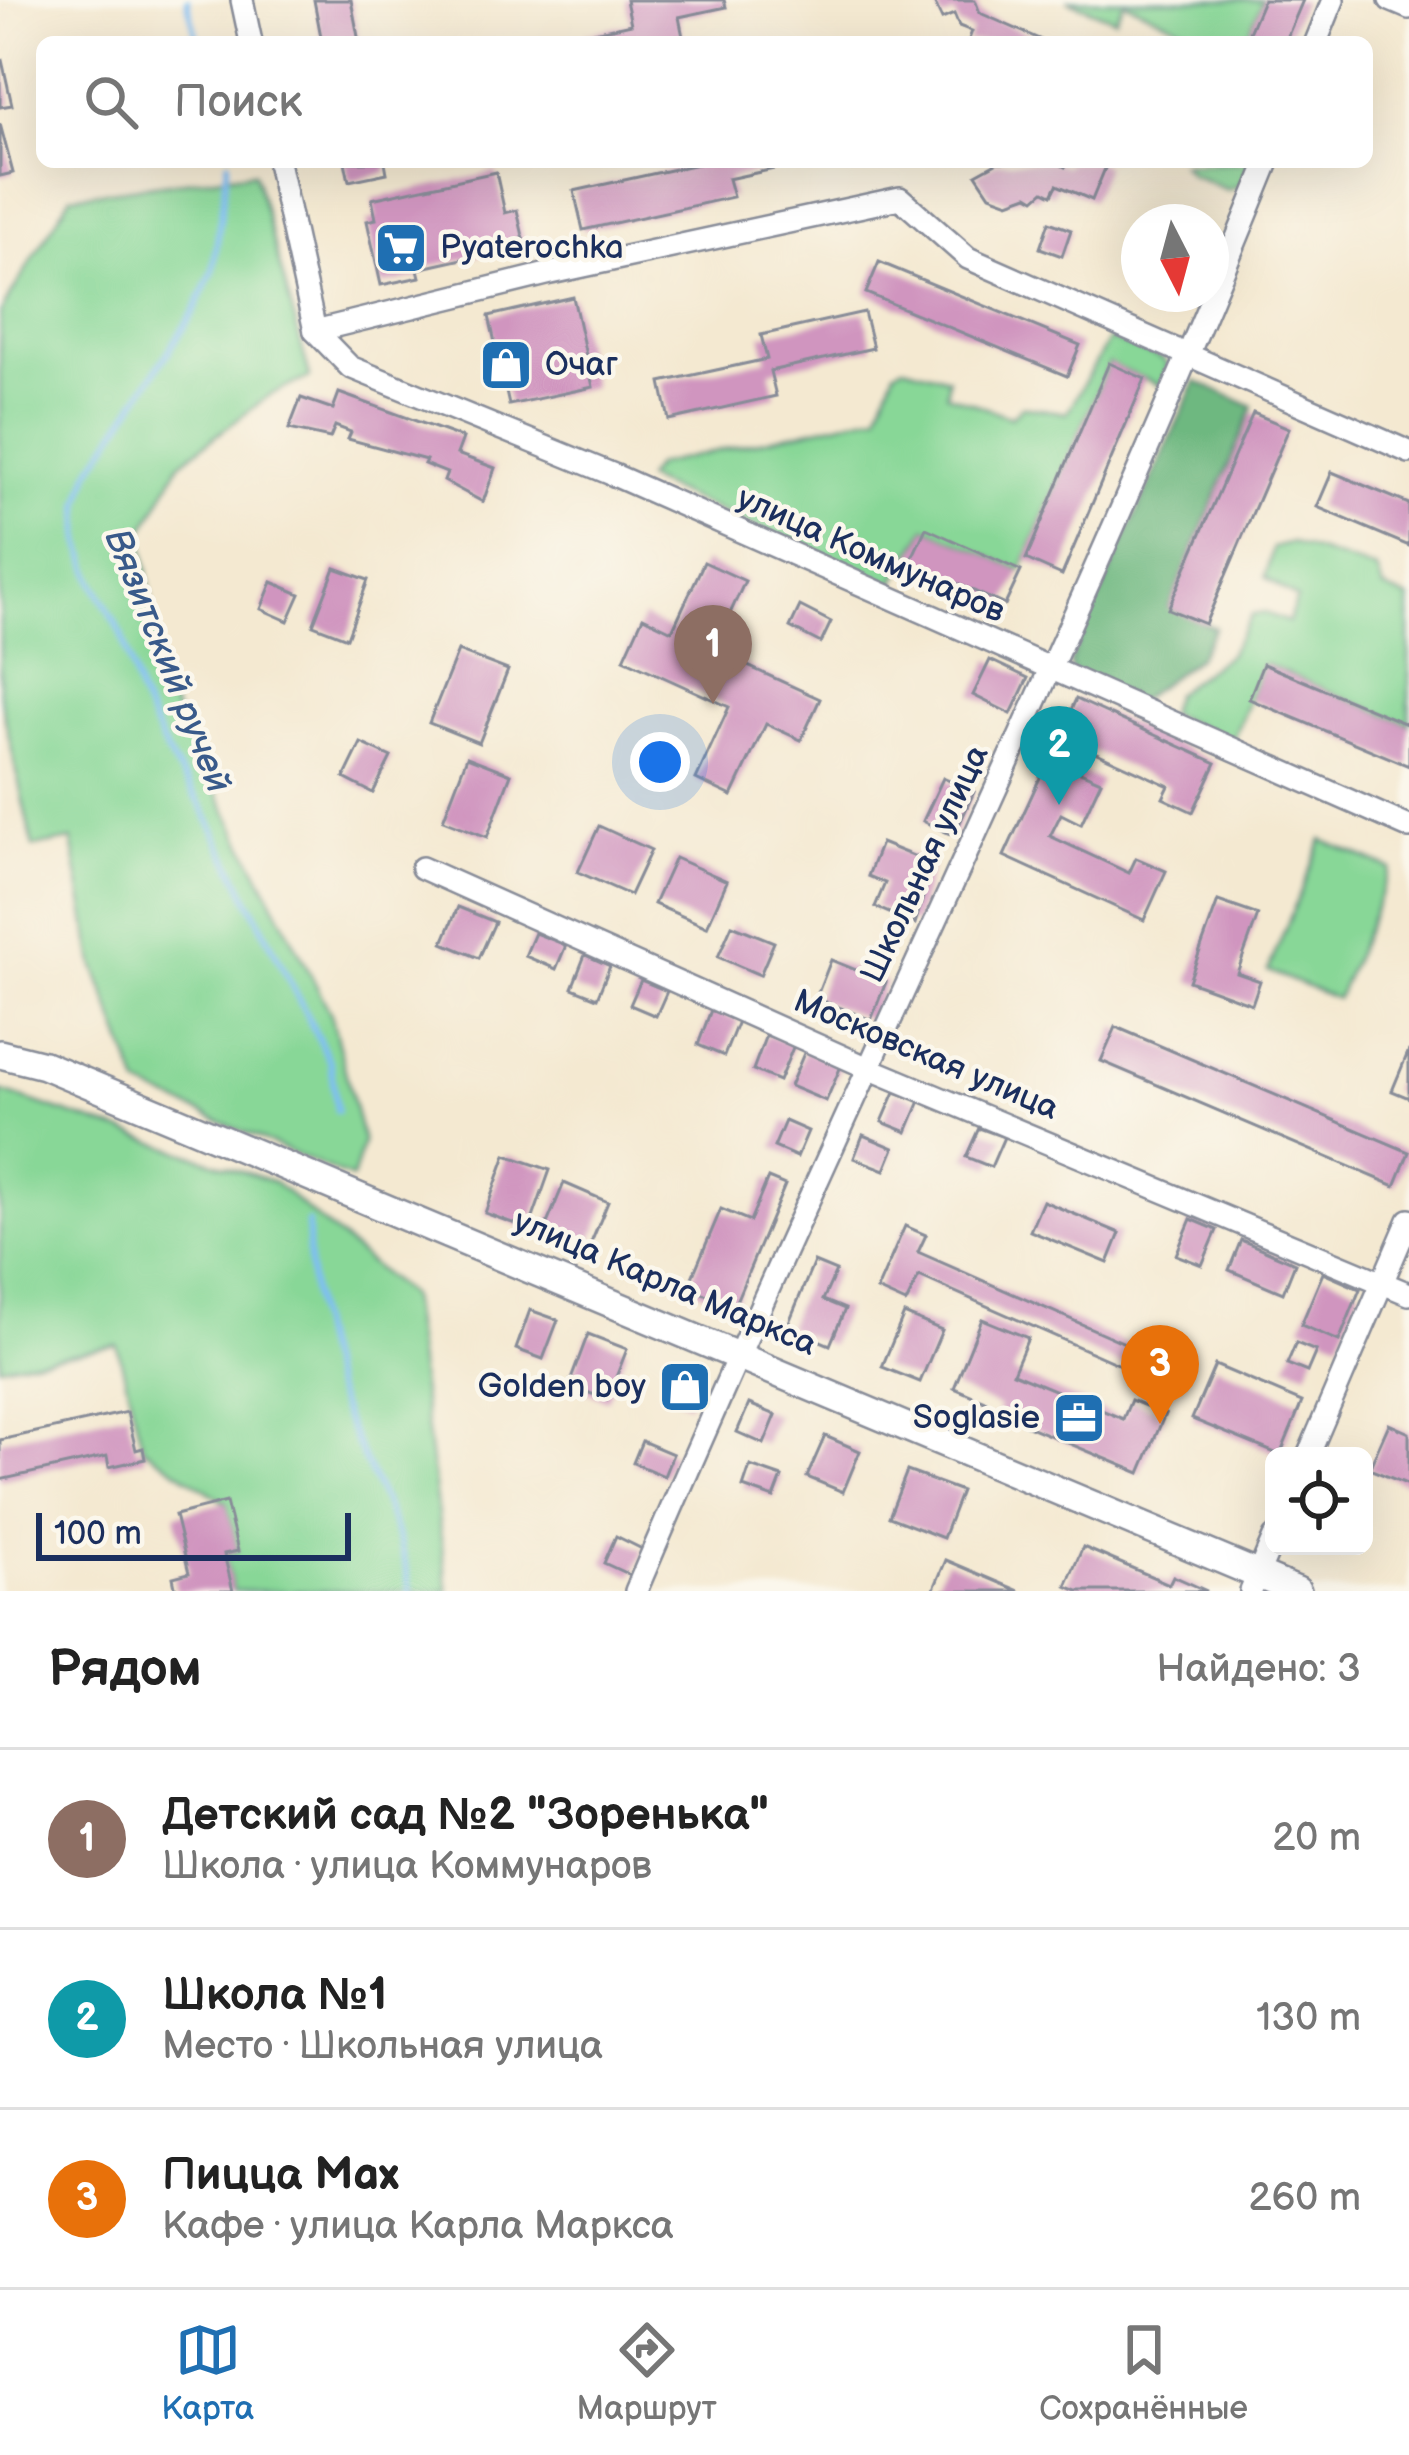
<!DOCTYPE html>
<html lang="ru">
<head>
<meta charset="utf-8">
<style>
  :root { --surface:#fff; --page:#f6f6f6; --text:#222; --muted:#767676; --line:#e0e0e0; --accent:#1f6fb2 }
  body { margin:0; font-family:"Balsamiq Sans",sans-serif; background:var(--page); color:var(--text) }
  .controls { position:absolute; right:36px; bottom:36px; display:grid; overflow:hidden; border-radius:18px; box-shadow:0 12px 48px #0002 }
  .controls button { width:108px; height:108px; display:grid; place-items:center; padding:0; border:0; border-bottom:3px solid var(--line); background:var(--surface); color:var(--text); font:60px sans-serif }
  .compass { position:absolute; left:1121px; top:204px; width:108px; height:108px; border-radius:50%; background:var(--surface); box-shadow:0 12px 48px #0002; rotate:174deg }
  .scale { position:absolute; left:36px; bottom:30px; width:315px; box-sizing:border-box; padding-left:12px; border:6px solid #1b2f5e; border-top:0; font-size:33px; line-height:42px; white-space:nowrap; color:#1b2f5e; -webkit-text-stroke:9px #fbf7ec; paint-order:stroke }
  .you { position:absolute; left:660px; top:762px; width:42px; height:42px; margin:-30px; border:9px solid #fff; border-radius:50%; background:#1a73e8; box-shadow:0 0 0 18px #1a73e833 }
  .badge { display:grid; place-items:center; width:78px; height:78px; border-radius:50%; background:var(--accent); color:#fff; font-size:39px; font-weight:700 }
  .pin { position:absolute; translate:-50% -99px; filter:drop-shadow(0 3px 6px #0008) }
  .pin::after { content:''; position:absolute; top:63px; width:42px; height:36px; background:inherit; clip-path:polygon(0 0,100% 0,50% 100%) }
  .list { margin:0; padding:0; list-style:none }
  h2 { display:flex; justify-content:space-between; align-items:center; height:156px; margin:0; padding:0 48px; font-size:51px }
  h2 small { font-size:39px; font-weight:400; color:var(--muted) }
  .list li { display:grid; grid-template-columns:78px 1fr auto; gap:36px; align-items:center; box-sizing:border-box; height:180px; padding:0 48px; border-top:3px solid var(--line) }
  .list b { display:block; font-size:45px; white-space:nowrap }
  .list p { margin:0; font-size:39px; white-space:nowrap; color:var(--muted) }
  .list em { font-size:39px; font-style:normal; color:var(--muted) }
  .icon { flex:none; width:66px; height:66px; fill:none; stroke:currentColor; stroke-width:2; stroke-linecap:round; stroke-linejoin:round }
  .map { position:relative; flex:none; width:1409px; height:1591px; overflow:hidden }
  .search { position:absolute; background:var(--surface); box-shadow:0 12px 48px #0002; left:36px; right:36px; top:36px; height:132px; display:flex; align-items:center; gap:30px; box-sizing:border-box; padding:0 42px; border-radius:18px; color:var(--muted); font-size:45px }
  .sheet { height:696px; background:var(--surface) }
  nav { display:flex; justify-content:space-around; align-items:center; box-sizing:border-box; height:168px; border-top:3px solid var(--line); background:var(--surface); font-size:33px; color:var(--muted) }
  nav a { display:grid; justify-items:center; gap:6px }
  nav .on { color:var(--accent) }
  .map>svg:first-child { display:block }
  .green { fill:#88d797; stroke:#52837a; stroke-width:3 }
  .forest { fill:#6eb880; stroke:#44746f; stroke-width:3 }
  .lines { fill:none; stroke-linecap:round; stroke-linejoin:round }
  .stream { stroke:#7ebef2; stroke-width:6 }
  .building { fill:#d095bf }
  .minor-casing { stroke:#888c98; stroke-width:26 }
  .major-casing { stroke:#888c98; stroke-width:32 }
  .minor { stroke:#fff; stroke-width:21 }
  .major { stroke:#fff; stroke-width:27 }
  .labels { text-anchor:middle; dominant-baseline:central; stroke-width:9; stroke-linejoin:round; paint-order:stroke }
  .poi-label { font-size:33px; fill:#1b2f5e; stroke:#fbf7ec; text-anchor:start }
  .street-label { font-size:33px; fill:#1b2f5e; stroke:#fbf7ec }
  .water-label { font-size:36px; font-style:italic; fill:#395a8a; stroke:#fbf7ec }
</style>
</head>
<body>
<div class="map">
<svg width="1409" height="1591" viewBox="0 0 1409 1591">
  <rect width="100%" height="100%" fill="#fbf7ec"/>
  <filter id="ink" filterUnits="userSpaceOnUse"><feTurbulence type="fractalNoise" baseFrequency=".00833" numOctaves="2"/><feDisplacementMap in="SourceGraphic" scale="24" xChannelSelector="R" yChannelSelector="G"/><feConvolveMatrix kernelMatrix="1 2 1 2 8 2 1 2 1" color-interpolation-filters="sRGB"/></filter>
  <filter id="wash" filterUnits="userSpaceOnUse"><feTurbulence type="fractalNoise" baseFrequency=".004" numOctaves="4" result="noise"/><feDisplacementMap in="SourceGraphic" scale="48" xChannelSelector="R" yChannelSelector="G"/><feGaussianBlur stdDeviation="2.7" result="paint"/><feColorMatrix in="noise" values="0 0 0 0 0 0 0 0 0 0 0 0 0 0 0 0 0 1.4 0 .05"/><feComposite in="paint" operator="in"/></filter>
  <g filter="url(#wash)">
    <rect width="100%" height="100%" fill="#f4e9d1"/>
    <g class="green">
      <path d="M1067,0H1263L1245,42H1215L1124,2L1115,19Z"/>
      <path d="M1252,162L1241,185L1227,190L1190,174L1181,164Z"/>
      <path d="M254,172L310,377L270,395L180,463L142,534L164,689L331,1014L363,1142L352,1179L139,1086L94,964L72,840L33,847L0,696V313L71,196Z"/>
      <path d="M1109,339L1163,359L1168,365L1161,386L1109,364L1021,571L926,528L892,586L645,479L656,465L878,414L895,370L904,366L948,378L947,394L1011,417L1022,406L1067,413Z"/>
      <path d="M1292,543L1377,570L1383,588L1409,599V725L1264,664L1232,741L1168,713L1174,694L1229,654L1252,615L1265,613L1288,622L1297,599L1265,577L1273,548Z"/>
      <path d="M1322,840L1391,869L1337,999L1268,971Z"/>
      <path d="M0,1091L274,1182L409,1296L448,1591H233L224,1554L237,1551L226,1503L143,1448L117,1345L0,1366Z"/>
    </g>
    <path class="forest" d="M1196,381L1253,407L1169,608L1215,628L1198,657L1138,701L1072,672L1070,662Z"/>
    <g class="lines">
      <g class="stream">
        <path d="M187,0L198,42"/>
        <path d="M228,162L213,271L194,312L90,472L80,505L81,541L93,581L122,635L139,694L168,755L202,806L330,1062L337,1111"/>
        <path d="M308,1223C307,1279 317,1335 334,1389C357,1459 402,1518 410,1591"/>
      </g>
    </g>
    <g id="blocks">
      <g class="building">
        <path d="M314,0H351L359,42H322Z"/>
        <path d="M626,0H724L726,7L679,17L684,42H587L585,34L631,24Z"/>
        <path d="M933,0H975L980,13L1046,42H968L972,31L959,26L954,14L942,19Z"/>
        <path d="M1263,0H1303L1285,42H1245Z"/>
        <path d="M2,60L12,105L0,107V61Z"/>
        <path d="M0,124L13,173L0,176Z"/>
        <path d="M345,162H385L387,173L349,181Z"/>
        <path d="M707,162L797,164L728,179L733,197L583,230L574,191Z"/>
        <path d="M998,162H1056L1065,167L1068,162H1097L1106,166L1092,200L1057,185L1052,195L1044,191L1035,199L1028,195L1009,202L990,195L976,174Z"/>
        <path d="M496,172L505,213L517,210L525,245L418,269L420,277L381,285L367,221L376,219L372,199Z"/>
        <path d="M1049,222L1071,230L1062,256L1040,248Z"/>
        <path d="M879,262L1080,345L1067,376L866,293Z"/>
        <path d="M573,297L593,387L509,405L489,316Z"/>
        <path d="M864,312L873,348L770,371L776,396L669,420L661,382L767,359L761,335Z"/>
        <path d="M1109,363L1145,379L1062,575L1026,559Z"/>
        <path d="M339,393L463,438L457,454L495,468L483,502L444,481L447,473L424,464L426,460L348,439L351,432L335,426L330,438L289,429L301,398L333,409Z"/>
        <path d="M1253,413L1289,428L1205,624L1168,609Z"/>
        <path d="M1332,472L1409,504V546L1317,507Z"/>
        <path d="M926,528L1021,571L1005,605L910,562Z"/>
        <path d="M704,562L745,581L713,650L820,699L801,740L766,724L732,796L696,779L729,707L624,659L643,617L672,631Z"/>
        <path d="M335,568L368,580L347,638L313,625Z"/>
        <path d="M272,582L300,594L288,621L261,609Z"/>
        <path d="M800,606L831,622L821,643L790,627Z"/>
        <path d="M458,651L508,670L479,743L429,723Z"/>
        <path d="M990,660L1028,678L1011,714L973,695Z"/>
        <path d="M1263,664L1409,725V766L1249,699Z"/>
        <path d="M1076,699L1216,763L1193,812L1163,798L1169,786L1090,750L1080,772L1101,781L1081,824L1061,814L1050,836L1129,873L1136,858L1166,871L1144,920L1004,856Z"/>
        <path d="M361,743L391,757L373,793L344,778Z"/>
        <path d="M467,757L511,774L487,837L443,820Z"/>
        <path d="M943,778L974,792L954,836L923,821Z"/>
        <path d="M599,826L651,850L630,895L578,872Z"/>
        <path d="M881,843L933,864L915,924L875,907L885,883L868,876Z"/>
        <path d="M675,858L727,881L707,927L654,904Z"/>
        <path d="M1218,901L1258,915L1237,973L1260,981L1252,1004L1189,981Z"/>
        <path d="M458,907L495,922L479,958L443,943Z"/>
        <path d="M732,925L774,942L760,975L718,957Z"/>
        <path d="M535,933L566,945L556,969L525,956Z"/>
        <path d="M585,955L610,966L597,998L572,988Z"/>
        <path d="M831,960L886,982L871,1020L816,998Z"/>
        <path d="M641,980L667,991L656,1016L630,1005Z"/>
        <path d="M711,1010L738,1021L724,1056L698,1045Z"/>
        <path d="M1116,1027L1409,1152L1395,1186L1101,1061Z"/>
        <path d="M766,1035L794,1045L779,1081L753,1070Z"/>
        <path d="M1409,1050V1098L1392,1091Z"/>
        <path d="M805,1051L841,1066L826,1101L790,1086Z"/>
        <path d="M895,1092L920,1101L907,1132L882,1122Z"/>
        <path d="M785,1121L808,1131L797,1157L774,1147Z"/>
        <path d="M979,1128L1004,1137L991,1167L966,1157Z"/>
        <path d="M863,1135L894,1148L885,1170L854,1158Z"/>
        <path d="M506,1155L550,1170L529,1229L485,1213Z"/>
        <path d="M768,1178L785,1185L734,1306L688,1287L721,1209L750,1221Z"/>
        <path d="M564,1183L608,1202L588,1250L544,1231Z"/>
        <path d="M1043,1201L1120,1233L1108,1263L1030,1231Z"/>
        <path d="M1191,1219L1217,1230L1202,1265L1176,1255Z"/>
        <path d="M905,1226L926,1235L918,1252L1163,1360L1154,1380L919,1276L906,1303L877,1290Z"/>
        <path d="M1241,1240L1295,1263L1283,1293L1229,1270Z"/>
        <path d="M814,1262L836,1271L823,1300L845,1309L830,1345L787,1327Z"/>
        <path d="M1323,1273L1360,1289L1339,1341L1301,1325Z"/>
        <path d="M530,1310L558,1320L543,1359L516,1349Z"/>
        <path d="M904,1314L942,1330L920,1382L882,1367Z"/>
        <path d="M982,1319L1028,1338L1013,1373L1123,1419L1131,1400L1165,1414L1140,1473L996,1413L999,1407L954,1388Z"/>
        <path d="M588,1334L627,1349L607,1400L569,1385Z"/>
        <path d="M1296,1343L1316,1351L1307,1372L1287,1364Z"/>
        <path d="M1215,1365L1302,1402L1280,1455L1192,1419Z"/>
        <path d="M671,1369L698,1380L688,1404L661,1392Z"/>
        <path d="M749,1404L776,1415L764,1444L737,1432Z"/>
        <path d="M127,1412L136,1450L143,1448L145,1459L109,1467L107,1456L0,1480V1440Z"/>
        <path d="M1389,1424L1409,1433V1485L1369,1469Z"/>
        <path d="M825,1436L860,1451L843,1492L807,1477Z"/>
        <path d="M642,1441L673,1454L664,1476L633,1463Z"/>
        <path d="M750,1466L782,1477L774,1498L743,1487Z"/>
        <path d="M907,1471L961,1491L943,1538L889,1517Z"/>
        <path d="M226,1502L238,1551L224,1554L233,1591H176L173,1577L189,1573L175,1515Z"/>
        <path d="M616,1536L644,1550L632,1576L604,1563Z"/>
        <path d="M1083,1547L1169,1584L1173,1576L1207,1591H1078L1066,1586Z"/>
        <path d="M946,1560L1019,1591H933Z"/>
      </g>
    </g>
  </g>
  <g filter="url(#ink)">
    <use href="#blocks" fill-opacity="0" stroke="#888c98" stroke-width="3"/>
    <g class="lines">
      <g class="minor-casing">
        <g id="minor">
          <path d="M242,0L251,42"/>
          <path d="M1390,0L1409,8"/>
          <path d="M1316,42L1333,0"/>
          <path d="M278,162L315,331L350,367L614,475L1409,827"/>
          <path d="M315,331L551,273L900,198L968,258L1409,452"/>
          <path d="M422,868L866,1067L1409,1294"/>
          <path d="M1308,1456L1409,1220"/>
          <path d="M636,1591C840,1112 1073,645 1268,162"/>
          <path d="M1251,1591L1274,1537"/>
        </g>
      </g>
      <g class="major-casing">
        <path id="major" d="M0,1054L44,1065L1297,1591"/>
      </g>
      <use href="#minor" class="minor"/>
      <use href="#major" class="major"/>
    </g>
  </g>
  <defs>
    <g id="supermarket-square" transform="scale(2.7)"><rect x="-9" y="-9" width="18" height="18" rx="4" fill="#1f6fb2" stroke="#fbf7ec"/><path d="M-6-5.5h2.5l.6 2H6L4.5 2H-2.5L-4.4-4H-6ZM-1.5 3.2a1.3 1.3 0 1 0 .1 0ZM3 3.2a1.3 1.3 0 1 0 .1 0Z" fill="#fff"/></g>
    <g id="shop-square" transform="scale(2.7)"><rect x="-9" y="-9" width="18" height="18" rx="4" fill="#1f6fb2" stroke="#fbf7ec"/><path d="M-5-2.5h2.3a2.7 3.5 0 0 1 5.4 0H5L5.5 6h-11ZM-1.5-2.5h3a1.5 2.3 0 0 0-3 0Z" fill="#fff"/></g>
    <g id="office-square" transform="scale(2.7)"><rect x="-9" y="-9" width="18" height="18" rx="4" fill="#1f6fb2" stroke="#fbf7ec"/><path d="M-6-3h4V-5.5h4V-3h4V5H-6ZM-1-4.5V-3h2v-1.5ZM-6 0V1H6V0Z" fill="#fff"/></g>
  </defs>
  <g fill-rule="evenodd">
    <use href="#supermarket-square" x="401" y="248"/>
    <use href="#shop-square" x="506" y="365"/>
    <use href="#shop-square" x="685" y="1387"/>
    <use href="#office-square" x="1079" y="1418"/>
  </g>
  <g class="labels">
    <g class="poi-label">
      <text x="440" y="248">Pyaterochka</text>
      <text x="545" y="365">Очаг</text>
      <text x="646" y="1387" text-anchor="end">Golden boy</text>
      <text x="1040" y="1418" text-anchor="end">Soglasie</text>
    </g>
    <g class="street-label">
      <text transform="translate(871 555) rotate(24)">улица Коммунаров</text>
      <text transform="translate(925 864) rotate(-65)">Школьная улица</text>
      <text transform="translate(926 1055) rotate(23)">Московская улица</text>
      <text transform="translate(665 1283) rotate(23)">улица Карла Маркса</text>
    </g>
    <g class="water-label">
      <text transform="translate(167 661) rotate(68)">Вязитский ручей</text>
    </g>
  </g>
</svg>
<div class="controls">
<button><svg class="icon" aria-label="locate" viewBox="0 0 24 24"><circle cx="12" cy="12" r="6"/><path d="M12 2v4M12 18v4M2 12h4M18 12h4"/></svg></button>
</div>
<svg class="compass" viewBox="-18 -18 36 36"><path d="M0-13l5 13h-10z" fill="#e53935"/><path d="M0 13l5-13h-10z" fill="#767676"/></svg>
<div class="scale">100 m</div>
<div class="you"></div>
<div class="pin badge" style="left:713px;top:704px;background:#8d6e63">1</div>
<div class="pin badge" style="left:1059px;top:805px;background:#0f9aa8">2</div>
<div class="pin badge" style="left:1160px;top:1424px;background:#e8710a">3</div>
<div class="search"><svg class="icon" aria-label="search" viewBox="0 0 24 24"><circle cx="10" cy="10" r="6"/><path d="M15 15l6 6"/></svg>Поиск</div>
</div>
<section class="sheet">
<h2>Рядом<small>Найдено: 3</small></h2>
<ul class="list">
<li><span class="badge" style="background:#8d6e63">1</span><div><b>Детский сад №2 &quot;Зоренька&quot;</b><p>Школа · улица Коммунаров</p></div><em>20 m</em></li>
<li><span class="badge" style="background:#0f9aa8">2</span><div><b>Школа №1</b><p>Место · Школьная улица</p></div><em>130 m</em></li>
<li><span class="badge" style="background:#e8710a">3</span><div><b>Пицца Max</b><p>Кафе · улица Карла Маркса</p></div><em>260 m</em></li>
</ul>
</section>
<nav>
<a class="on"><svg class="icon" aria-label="map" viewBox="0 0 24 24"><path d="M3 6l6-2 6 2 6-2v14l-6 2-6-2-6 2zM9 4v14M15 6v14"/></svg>Карта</a>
<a><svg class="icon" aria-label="directions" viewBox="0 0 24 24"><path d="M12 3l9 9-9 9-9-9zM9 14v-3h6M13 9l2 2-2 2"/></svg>Маршрут</a>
<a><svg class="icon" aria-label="saved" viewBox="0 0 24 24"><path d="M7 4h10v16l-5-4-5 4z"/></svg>Сохранённые</a>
</nav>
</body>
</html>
